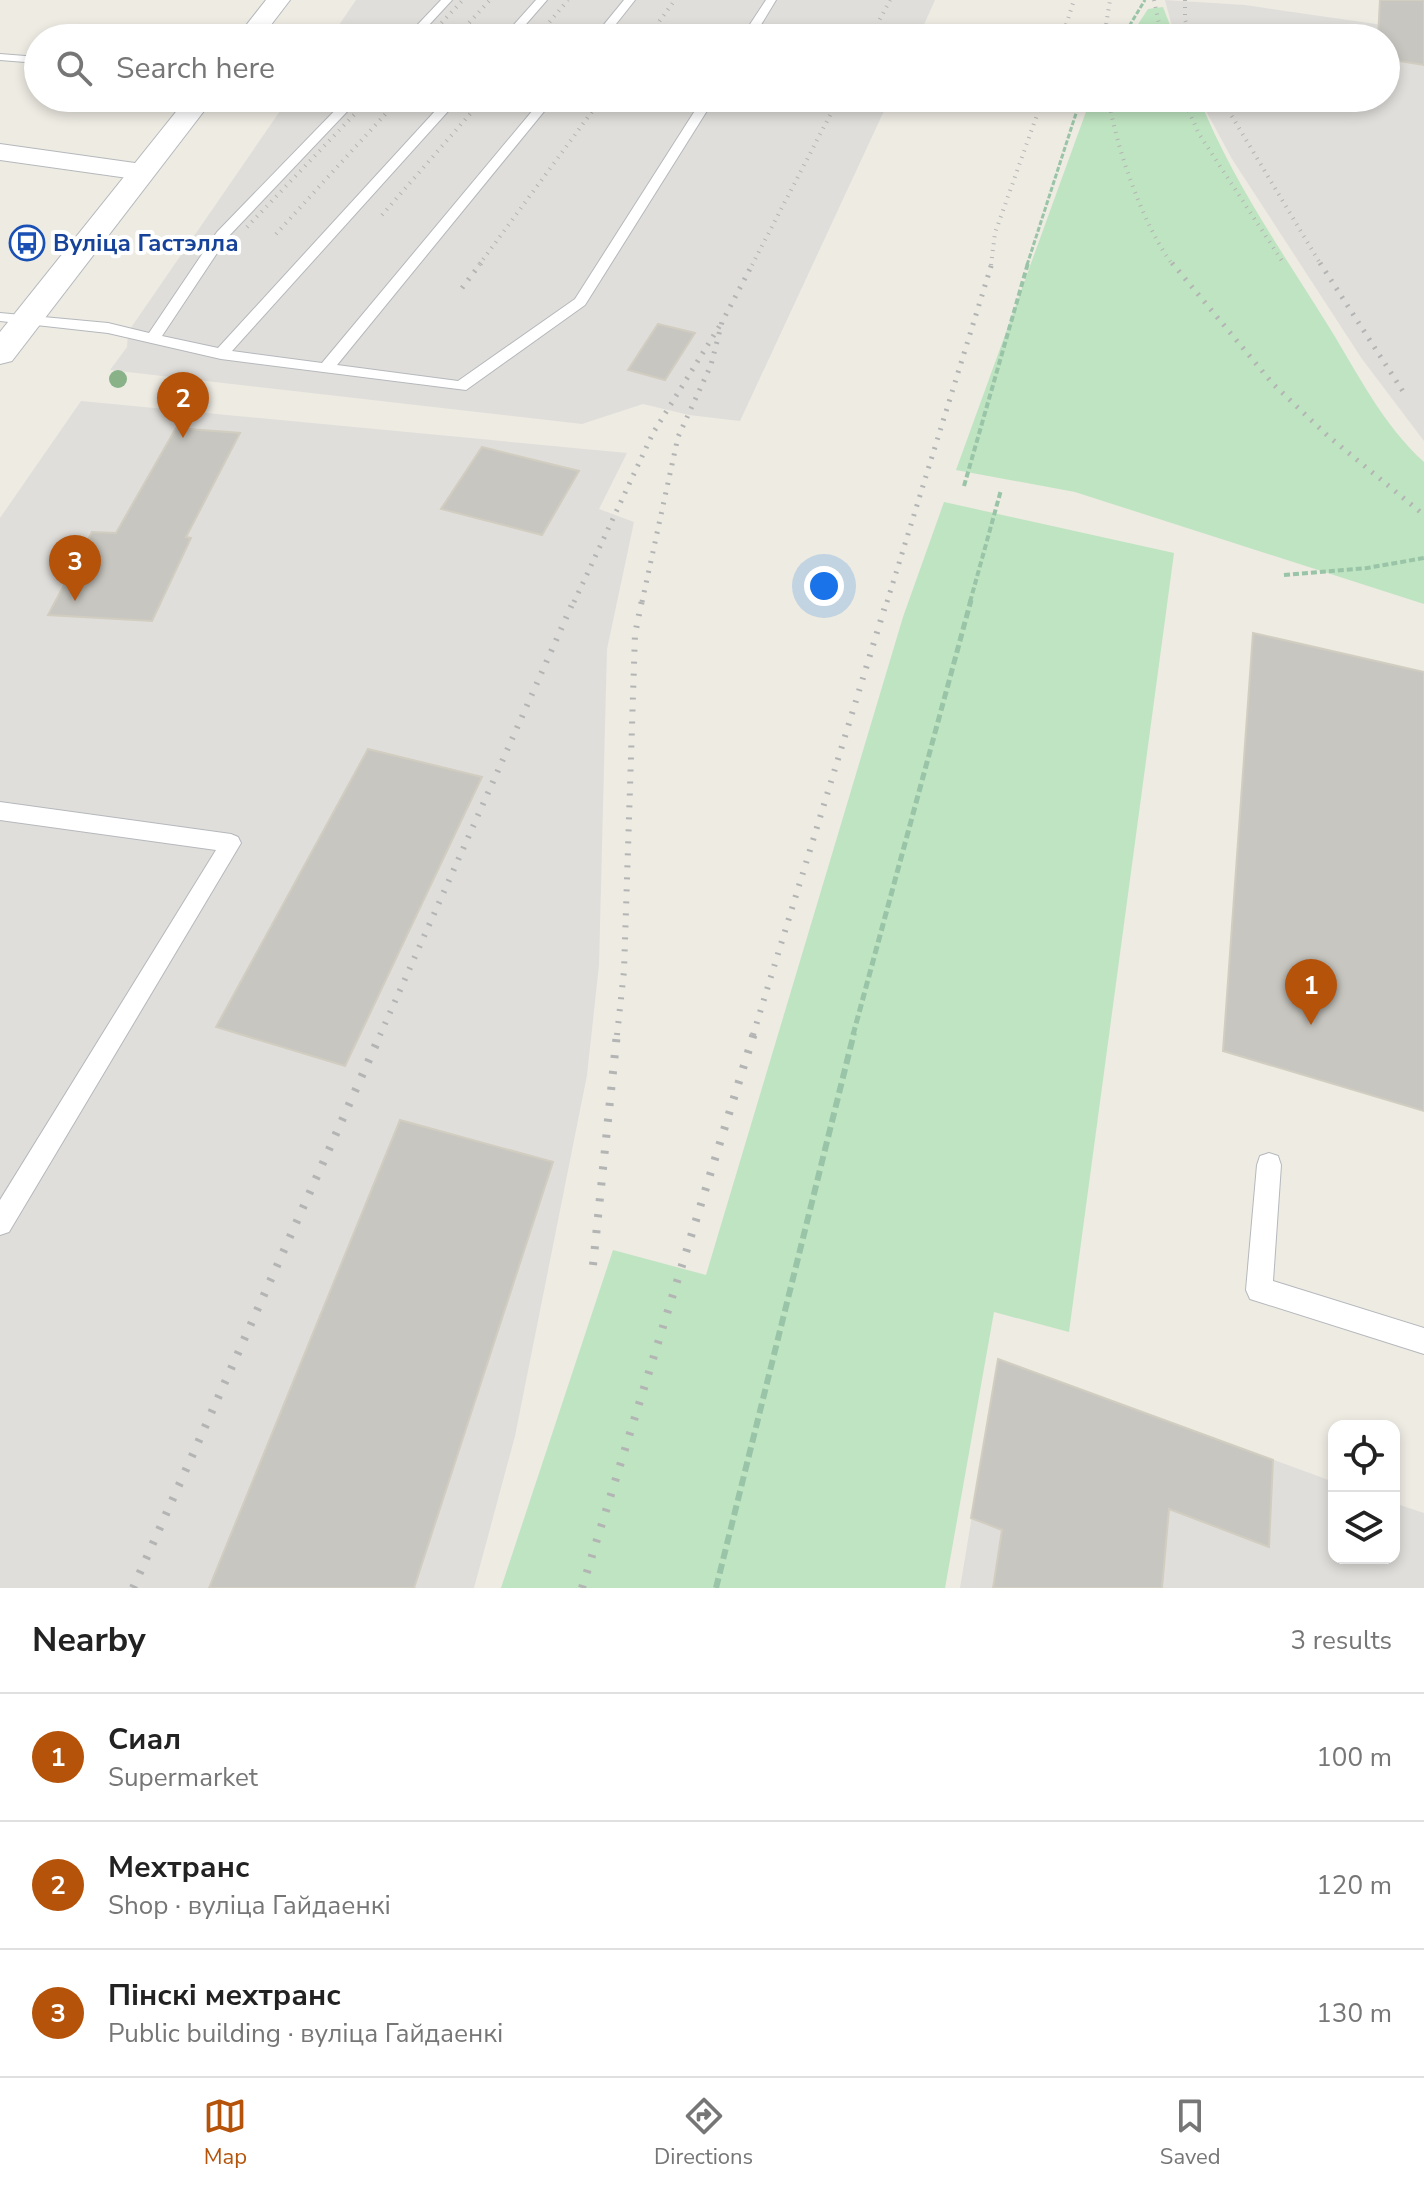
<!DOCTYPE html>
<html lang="en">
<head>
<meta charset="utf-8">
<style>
  :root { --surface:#fff; --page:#f6f6f6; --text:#222; --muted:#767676; --line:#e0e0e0; --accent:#b45309 }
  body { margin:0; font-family:"Nunito Sans",sans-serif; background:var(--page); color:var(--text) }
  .controls { position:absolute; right:24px; bottom:24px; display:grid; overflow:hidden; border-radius:16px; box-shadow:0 4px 12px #0003 }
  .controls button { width:72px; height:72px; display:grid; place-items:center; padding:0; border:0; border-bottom:2px solid var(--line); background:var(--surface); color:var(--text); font:40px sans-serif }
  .you { position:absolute; left:824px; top:586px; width:28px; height:28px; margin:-20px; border:6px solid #fff; border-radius:50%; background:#1a73e8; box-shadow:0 0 0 12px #1a73e833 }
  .badge { display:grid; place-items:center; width:52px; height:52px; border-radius:50%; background:var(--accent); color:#fff; font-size:26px; font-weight:700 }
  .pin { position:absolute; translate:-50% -66px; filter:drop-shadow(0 2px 4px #0008) }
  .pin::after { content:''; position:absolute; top:42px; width:28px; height:24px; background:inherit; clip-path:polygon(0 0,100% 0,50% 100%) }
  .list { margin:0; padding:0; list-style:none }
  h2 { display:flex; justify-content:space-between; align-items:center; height:104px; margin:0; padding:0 32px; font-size:34px }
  h2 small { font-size:26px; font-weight:400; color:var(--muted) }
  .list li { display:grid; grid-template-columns:52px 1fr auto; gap:24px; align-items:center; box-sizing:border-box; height:128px; padding:0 32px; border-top:2px solid var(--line) }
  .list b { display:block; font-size:30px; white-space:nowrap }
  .list p { margin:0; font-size:26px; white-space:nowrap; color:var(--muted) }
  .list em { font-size:26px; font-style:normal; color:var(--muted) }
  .icon { flex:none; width:44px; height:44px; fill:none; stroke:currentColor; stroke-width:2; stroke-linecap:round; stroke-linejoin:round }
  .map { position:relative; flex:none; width:1424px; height:1588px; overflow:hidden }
  .search { position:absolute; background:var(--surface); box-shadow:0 4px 12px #0003; left:24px; right:24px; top:24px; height:88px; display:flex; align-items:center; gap:20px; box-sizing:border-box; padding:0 28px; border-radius:44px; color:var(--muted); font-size:30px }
  .sheet { height:488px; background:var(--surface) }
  nav { display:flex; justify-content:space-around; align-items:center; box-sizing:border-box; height:112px; border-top:2px solid var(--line); background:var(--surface); font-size:22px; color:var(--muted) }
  nav a { display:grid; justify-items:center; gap:4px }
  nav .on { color:var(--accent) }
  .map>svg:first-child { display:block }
  .industrial { fill:#e0deda }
  .green { fill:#bfe4c1 }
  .building { fill:#c8c6c0; stroke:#d1cdc1; stroke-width:2 }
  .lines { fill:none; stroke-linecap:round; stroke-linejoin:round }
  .service-casing { stroke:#b5b8bc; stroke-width:2 }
  .minor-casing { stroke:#b5b8bc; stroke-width:2 }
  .tertiary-casing { stroke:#b5b8bc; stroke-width:2 }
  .path-far3 { stroke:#99c4a7; stroke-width:3; stroke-dasharray:5 2; stroke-linecap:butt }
  .path-far2 { stroke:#99c4a7; stroke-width:4; stroke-dasharray:6 3; stroke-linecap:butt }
  .path-far1 { stroke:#99c4a7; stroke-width:5; stroke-dasharray:8 4; stroke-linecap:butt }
  .path { stroke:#99c4a7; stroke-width:6; stroke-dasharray:10 5; stroke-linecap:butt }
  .service { fill:#fff; fill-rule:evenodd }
  .minor { fill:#fff; fill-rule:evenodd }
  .tertiary { fill:#fff; fill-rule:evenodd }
  .rail-far3 { stroke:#b3b4b4; stroke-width:4; stroke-dasharray:1 6; stroke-linecap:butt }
  .rail-far2 { stroke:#b3b4b4; stroke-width:5; stroke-dasharray:2 8; stroke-linecap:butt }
  .rail-far1 { stroke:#b3b4b4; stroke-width:6; stroke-dasharray:2 10; stroke-linecap:butt }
  .rail { stroke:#b3b4b4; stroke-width:8; stroke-dasharray:3 13; stroke-linecap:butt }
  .tree { fill:#89b288 }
  .labels { text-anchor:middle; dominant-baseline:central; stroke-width:8; stroke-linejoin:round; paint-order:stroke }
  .far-transit-label { font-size:24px; font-weight:bold; fill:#164399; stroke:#fff; text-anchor:start }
</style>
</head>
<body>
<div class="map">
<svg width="1424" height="1588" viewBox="0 0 1424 1588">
  <rect width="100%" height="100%" fill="#edebe2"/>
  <g class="industrial">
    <path d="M356,0H935L918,38H330Z"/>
    <path d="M1165,0L1245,5L1424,31V441L1362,359L1232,159L1199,98H1386V38H1175Z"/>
    <path d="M289,98H890L740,421L689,415L643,404L582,424L110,370L127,347L128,332Z"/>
    <path d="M81,401L627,453L599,509L634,522L607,649L599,965L587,1075L515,1436L474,1588H0V518Z"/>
    <path d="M998,1359L1334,1482V1558H1394V1503L1424,1513V1588H960Z"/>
  </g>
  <g class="green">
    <path d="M1163,7L1175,38H1129L1148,9Z"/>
    <path d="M1091,98H1199C1231,179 1283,253 1329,327C1358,374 1383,425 1424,462V604L1075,492L956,470Z"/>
    <path d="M944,502L1174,553L1069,1332L994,1312L945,1588H501L613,1250L706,1275L903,617Z"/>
  </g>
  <g class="building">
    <path d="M1380,0H1424V65L1386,59V38H1378Z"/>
    <path d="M658,324L695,333L665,380L628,370Z"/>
    <path d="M176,428L240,433L186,537L191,538L152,621L48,615L92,532L116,533Z"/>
    <path d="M482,447L579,471L542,535L441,509Z"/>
    <path d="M1253,633L1424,672V1111L1223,1051Z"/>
    <path d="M368,749L482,777L345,1066L216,1027Z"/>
    <path d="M400,1120L553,1162L414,1588H209Z"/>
    <path d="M998,1359L1273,1460L1269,1547L1169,1509L1162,1588H993L1002,1530L971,1518Z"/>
  </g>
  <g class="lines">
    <g class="service-casing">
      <g id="service">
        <path d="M441,0H452L417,38H405Z"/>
        <path d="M536,0H547L514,38H502Z"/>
        <path d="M624,0H635L605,38H593Z"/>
        <path d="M766,0H776L753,38H741Z"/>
        <path d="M0,54L38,57V63L0,60Z"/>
        <path d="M347,98H360L227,238L162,336L218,348L447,98H460L232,351L322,363L543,98H555L337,365L458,381L575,299L703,98H715L585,305L466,390L221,359L108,333L0,321V313L108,323L149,333L217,232Z"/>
        <path d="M0,802L231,834L238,837L241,843L9,1232L0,1235V1200L216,850L0,820Z"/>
        <path d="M1269,1153L1278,1156L1281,1165L1273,1281L1424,1328V1354L1250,1299L1246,1290L1257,1165L1260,1156Z"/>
      </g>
    </g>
    <g class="minor-casing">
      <path id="minor" d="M0,144L142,164L151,167L155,172L151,177L142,180L0,160Z"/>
    </g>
    <g class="tertiary-casing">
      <g id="tertiary">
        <path d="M266,0H290L261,38H236Z"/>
        <path d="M187,98H214L12,361L0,364V332Z"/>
      </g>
    </g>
    <g class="path-far3">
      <path d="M1122,38L1145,0"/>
      <path d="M27,243L42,244"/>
      <path d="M1027,265L1081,98"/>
    </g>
    <g class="path-far2">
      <path d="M964,486L1028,263"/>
      <path d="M1284,575L1367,568L1424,558"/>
      <path d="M970,602L1001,490"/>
    </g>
    <path class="path-far1" d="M853,1035L971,600"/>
    <path class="path" d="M716,1588L854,1033"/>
    <use href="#service" class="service"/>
    <use href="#minor" class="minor"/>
    <use href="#tertiary" class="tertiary"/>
    <g class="rail-far3">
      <path d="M1154,0L1162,38"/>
      <path d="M1185,0V20L1192,38"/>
      <path d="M427,38L463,0"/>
      <path d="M455,38L490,0"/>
      <path d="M536,38L568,0"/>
      <path d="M647,38L675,0"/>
      <path d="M870,38L890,0"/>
      <path d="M1062,38L1074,0"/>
      <path d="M1104,38L1110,0"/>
      <path d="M1109,98C1114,143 1145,230 1173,265"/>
      <path d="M1183,98L1199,134L1284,264"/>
      <path d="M1221,98L1321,265"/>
      <path d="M382,215L484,98"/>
      <path d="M247,227L370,98"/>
      <path d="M276,234L400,98"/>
      <path d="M479,265L602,98"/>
      <path d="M752,265L839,98"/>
      <path d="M991,265L995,233L1043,98"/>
    </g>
    <g class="rail-far2">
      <path d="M1172,263L1273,384L1328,436L1424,515"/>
      <path d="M1320,263L1404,393"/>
      <path d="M462,288L481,263"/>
      <path d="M574,602L653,433L722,322"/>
      <path d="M642,602L678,437L711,365L722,322L753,263"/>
      <path d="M887,602L992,263"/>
    </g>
    <g class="rail-far1">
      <path d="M380,1035L574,600"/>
      <path d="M617,1035L624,971L635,634L642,600"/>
      <path d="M753,1035L887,600"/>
    </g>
    <g class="rail">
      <path d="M593,1265L617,1033"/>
      <path d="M133,1588L381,1033"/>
      <path d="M582,1588L754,1033"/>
    </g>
  </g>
  <circle class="tree" cx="118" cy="379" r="9"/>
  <defs>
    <g id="bus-ring" transform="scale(1.8)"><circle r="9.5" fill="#fff" stroke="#1a4fb4" stroke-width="1.5"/><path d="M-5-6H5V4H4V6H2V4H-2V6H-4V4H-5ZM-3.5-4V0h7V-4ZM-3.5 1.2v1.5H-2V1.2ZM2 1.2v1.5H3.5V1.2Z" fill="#1a4fb4"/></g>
  </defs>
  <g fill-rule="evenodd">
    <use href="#bus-ring" x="27" y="243"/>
  </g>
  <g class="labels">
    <g class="far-transit-label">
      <text x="53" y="243">Вуліца Гастэлла</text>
    </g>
  </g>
</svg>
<div class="controls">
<button><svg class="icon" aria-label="locate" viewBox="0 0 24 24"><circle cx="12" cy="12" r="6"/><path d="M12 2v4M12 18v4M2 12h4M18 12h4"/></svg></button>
<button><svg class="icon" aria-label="layers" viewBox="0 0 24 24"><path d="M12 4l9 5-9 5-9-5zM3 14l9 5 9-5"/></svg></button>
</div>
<div class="you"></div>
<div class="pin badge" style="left:1311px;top:1025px">1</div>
<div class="pin badge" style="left:183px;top:438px">2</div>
<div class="pin badge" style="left:75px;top:601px">3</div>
<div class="search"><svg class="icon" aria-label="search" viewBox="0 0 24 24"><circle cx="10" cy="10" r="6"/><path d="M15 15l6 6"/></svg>Search here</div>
</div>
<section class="sheet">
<h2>Nearby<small>3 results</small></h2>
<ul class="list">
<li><span class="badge">1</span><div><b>Сиал</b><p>Supermarket</p></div><em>100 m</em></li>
<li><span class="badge">2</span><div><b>Мехтранс</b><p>Shop · вуліца Гайдаенкі</p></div><em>120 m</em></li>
<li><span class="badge">3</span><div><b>Пінскі мехтранс</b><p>Public building · вуліца Гайдаенкі</p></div><em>130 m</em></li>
</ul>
</section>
<nav>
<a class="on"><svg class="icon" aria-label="map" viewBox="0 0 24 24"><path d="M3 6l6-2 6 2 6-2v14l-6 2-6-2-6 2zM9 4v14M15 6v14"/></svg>Map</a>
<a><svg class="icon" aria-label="directions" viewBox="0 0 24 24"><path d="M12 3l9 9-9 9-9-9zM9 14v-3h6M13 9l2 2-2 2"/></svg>Directions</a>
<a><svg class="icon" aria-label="saved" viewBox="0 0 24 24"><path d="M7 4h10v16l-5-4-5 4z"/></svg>Saved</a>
</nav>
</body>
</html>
